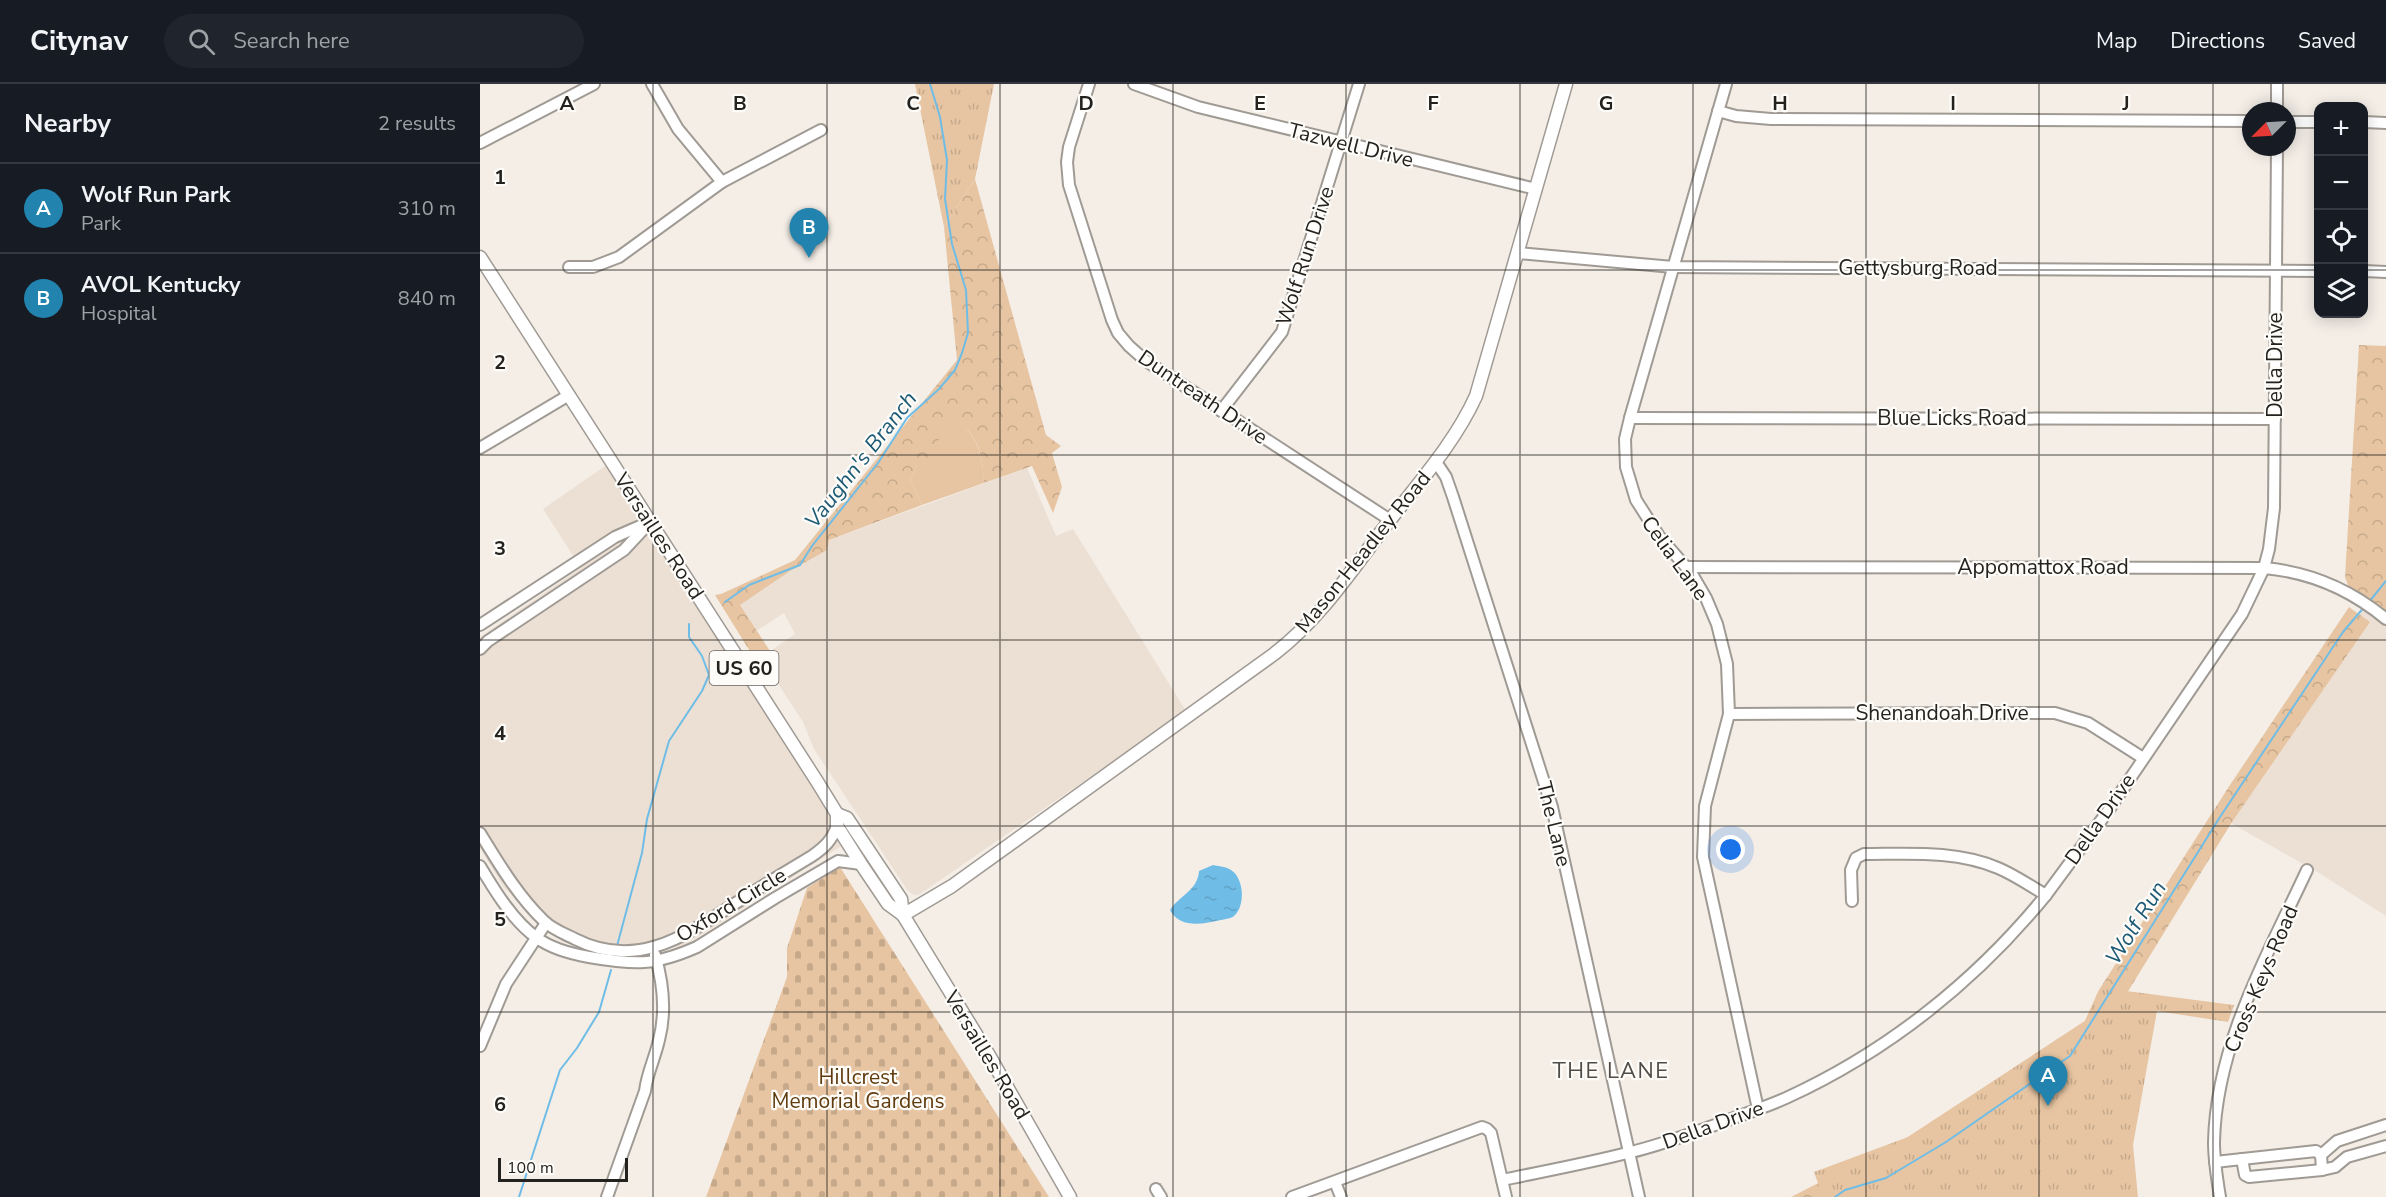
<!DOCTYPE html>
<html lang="en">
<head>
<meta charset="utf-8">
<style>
  :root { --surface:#171b24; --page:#20242c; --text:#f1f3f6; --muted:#9ea1a6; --line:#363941; --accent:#2183ae }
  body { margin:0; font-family:"Nunito Sans",sans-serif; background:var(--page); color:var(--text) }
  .controls { position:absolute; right:18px; top:18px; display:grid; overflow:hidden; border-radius:12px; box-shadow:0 3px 15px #0003 }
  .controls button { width:54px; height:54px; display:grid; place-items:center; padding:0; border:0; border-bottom:2px solid var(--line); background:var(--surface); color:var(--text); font:30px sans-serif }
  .compass { position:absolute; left:1762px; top:18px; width:54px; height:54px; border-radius:50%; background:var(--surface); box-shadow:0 3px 15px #0003; rotate:246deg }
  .scale { position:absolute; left:18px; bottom:15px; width:130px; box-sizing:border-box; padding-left:6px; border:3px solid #24221f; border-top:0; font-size:16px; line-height:21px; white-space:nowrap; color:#24221f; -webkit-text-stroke:4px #fefcf9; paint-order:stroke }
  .you { position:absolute; left:1251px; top:766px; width:21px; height:21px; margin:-15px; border:4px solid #fff; border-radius:50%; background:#1a73e8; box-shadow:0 0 0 9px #1a73e833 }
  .badge { display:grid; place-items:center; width:39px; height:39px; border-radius:50%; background:var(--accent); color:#fff; font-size:20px; font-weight:700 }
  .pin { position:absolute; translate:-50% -50px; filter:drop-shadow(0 2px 3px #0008) }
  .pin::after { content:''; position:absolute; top:32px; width:21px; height:18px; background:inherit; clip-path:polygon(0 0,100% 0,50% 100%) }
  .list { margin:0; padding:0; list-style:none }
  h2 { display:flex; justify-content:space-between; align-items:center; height:78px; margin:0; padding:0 24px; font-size:26px }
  h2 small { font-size:20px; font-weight:400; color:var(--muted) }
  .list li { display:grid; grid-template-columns:39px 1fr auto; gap:18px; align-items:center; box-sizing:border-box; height:90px; padding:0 24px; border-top:2px solid var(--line) }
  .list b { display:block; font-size:22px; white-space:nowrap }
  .list p { margin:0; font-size:20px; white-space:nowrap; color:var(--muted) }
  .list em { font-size:20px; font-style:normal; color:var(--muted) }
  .icon { flex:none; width:33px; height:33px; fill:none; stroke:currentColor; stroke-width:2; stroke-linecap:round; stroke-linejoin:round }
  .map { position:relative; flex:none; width:1906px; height:1113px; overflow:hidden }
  header { display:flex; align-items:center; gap:36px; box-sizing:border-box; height:84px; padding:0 30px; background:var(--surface); border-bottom:2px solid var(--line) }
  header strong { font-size:28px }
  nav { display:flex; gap:33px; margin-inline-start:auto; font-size:21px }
  .search { width:420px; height:54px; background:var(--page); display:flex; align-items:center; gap:15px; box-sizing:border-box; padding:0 21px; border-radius:33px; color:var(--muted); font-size:22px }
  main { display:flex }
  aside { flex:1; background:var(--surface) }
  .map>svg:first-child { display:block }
  .built { fill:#ece0d4 }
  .grass { fill:#e7c5a2 }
  .forest { fill:url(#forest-crowns) }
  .cemetery { fill:url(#cemetery-stones) }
  .park { fill:url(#park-tufts) }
  .water { fill:url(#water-ripples) }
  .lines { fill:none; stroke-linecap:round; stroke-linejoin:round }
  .stream { stroke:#6fbde6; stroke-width:2 }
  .minor-casing { stroke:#a09a94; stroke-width:14 }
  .major-casing { stroke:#a09a94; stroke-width:15 }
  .minor { stroke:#fff; stroke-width:10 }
  .major { stroke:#fff; stroke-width:12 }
  .grid { fill:none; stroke:#24221f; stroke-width:1.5; stroke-opacity:0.55 }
  .labels { text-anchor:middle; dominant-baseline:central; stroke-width:4.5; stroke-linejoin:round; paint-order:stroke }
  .shield { fill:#fefcf9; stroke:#656360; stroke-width:1.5 }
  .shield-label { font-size:20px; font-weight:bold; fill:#24221f }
  .street-label { font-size:21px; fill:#24221f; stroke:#fefcf9 }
  .park-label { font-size:21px; fill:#5f3b0e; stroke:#fefcf9 }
  .water-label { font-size:22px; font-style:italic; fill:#1d5a76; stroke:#fefcf9 }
  .neighbourhood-label { font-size:22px; letter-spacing:1.5px; fill:#514c47; stroke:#fefcf9 }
  .grid-label { font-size:20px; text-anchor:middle; font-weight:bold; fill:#24221f; stroke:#fefcf9; stroke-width:4.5; stroke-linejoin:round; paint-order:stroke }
</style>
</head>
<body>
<header>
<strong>Citynav</strong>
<div class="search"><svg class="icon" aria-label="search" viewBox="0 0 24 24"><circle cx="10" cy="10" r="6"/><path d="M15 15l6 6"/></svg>Search here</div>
<nav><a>Map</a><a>Directions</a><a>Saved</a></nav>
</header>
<main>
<aside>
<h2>Nearby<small>2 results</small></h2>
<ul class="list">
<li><span class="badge">A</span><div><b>Wolf Run Park</b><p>Park</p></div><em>310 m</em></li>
<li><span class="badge">B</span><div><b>AVOL Kentucky</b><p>Hospital</p></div><em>840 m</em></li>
</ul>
</aside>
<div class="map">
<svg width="1906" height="1113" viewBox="0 0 1906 1113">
  <defs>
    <pattern id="forest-crowns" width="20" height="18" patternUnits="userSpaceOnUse" patternTransform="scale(1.5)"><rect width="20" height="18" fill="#e7c5a2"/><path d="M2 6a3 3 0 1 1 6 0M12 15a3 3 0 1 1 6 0" fill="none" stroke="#c6a98b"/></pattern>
    <pattern id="cemetery-stones" width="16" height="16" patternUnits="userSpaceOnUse" patternTransform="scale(1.5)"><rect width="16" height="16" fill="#e7c5a2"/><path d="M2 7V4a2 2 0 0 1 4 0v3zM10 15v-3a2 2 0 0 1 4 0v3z" fill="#c6a98b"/></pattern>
    <pattern id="park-tufts" width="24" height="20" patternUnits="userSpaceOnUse" patternTransform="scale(1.5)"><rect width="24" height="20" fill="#e7c5a2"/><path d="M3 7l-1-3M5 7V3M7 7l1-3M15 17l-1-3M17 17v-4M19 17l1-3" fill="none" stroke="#c6a98b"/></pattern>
    <pattern id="water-ripples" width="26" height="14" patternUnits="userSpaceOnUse" patternTransform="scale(1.5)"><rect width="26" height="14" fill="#6fbde6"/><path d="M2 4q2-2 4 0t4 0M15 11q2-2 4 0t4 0" fill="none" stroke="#60a2c5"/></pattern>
  </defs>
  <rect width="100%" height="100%" fill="#f4eee7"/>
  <g class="built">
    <path d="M131,378L374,754L207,860L153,872L82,858L24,804L0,764V553L101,484L63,425Z"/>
    <path d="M547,384L576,452L593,445L706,627L440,810L434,811L428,807L334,665L323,638L295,595L276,577L315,550L304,529L276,547L256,517L349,456Z"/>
    <path d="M1887,520L1906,535V832L1839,789L1740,733L1863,548Z"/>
  </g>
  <path class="grass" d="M472,332C498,352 502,367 504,399L442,421L430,395L437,382Z"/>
  <g class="forest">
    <path d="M495,95L566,351L581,362L572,369L582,403L573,429L552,382L504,399C502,367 499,352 472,333L445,379L437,382L430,395L442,421L349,456L347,466L310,487L260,521L290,567L276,577L235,511L241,510L315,476L477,276L464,143Z"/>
    <path d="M1879,261L1906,262V535L1871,509L1865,493Z"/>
    <path d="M1869,523L1890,538L1752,738L1647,909L1395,1113H1311L1428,1053L1605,937L1619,906L1748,704Z"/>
  </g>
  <path class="cemetery" d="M360,783L569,1113H226L307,893V864L327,804Z"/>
  <g class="park">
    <path d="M435,0H514L495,95L464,143Z"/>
    <path d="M1631,905L1754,921L1748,938L1677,927L1653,1061L1658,1113H1339L1341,1108L1334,1088L1428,1053L1605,937L1619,906Z"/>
  </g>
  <path class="water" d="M733,781C738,782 747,783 751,786C764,794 766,822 754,832C750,835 745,835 741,836C723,840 700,845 690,826C699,812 718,806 719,787Z"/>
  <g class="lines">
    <g class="stream">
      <path d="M245,518L269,501L320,481L332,462L398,379L427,334L459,305L475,286L482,269L488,249L486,206L472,160L465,115L467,76L460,33L450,0"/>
      <path d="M1889,518L1906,497"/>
      <path d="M137,862L162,769L167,735L189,657L222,607L229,591L222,572L209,553V540"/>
      <path d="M39,1113L80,986L97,964L119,928L131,886"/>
      <path d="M1355,1113L1365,1106L1406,1094L1466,1058L1590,972L1740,733L1863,548L1885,522"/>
    </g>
    <g class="minor-casing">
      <g id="minor">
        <path d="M172,0L198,45L242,98"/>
        <path d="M609,0L589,63L587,78L589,101L632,236L638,249L649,262L666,277L910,436"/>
        <path d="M654,0L718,23L1056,105"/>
        <path d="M1246,0L1150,334L1145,355L1146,383L1156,416L1179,452L1212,490L1226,514L1237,540L1247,580L1249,630L1225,722L1223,773L1278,1025"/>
        <path d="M1238,27L1256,32L1291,35L1771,37"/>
        <path d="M1797,27V0"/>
        <path d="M1807,38H1838"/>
        <path d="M1884,38L1906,39"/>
        <path d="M0,59L114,0"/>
        <path d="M1038,169L1193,183L1838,187"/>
        <path d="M89,183H113L139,173L242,98L341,46"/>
        <path d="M1884,187L1906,188"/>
        <path d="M741,327L802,248L879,0"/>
        <path d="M1150,334L1795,335"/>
        <path d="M0,364L89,311"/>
        <path d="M956,378L966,393L973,413L1072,723L1159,1113"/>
        <path d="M1207,483L1784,484C1830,488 1870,505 1906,535"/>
        <path d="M0,541L135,453L167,439"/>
        <path d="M0,565L8,557L144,466L170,438"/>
        <path d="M1249,630L1575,629L1608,639L1663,674"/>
        <path d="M0,749C19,780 38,812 64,837C72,845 85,850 95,855C160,888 210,848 262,815C285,800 309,786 332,772C345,763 352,756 357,742"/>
        <path d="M0,782C15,807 33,837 57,854C72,865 92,870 109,873C155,881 174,882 217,863L295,814L358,777L381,780"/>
        <path d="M1372,817L1371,786L1376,774L1384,770C1428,770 1476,766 1518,784C1535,791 1550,802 1566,811"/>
        <path d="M0,962L26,900L66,839"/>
        <path d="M1841,1071L1857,1057L1906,1041"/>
        <path d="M1762,1075L1765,1091L1769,1093L1842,1086"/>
        <path d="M1735,1078L1836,1067L1841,1071L1842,1086L1855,1083L1867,1073L1906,1062"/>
        <path d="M1022,1096C1065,1087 1109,1079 1151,1068C1181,1061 1209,1050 1238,1040C1260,1031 1284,1024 1306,1014C1407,968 1496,897 1566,811L1628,727L1762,530L1784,484L1789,465L1794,424L1797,63"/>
        <path d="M855,1098L861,1113"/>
        <path d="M676,1105L681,1113"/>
        <path d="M127,1113L165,1007C167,989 175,974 179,956C186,929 183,898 175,871"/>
        <path d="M812,1113L1002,1043L1007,1045L1011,1049L1026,1113"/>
        <path d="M1740,1113C1737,1095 1734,1077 1734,1058C1736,961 1787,872 1827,786"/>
      </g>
    </g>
    <g class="major-casing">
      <g id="major">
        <path d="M0,173L338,699L357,730V742L381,780L408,820L423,831"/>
        <path d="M357,730L367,734L421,815L423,831L510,973L590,1113"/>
        <path d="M423,831L472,802L794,570C842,533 874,483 910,436C941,396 975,358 996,312L1086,0"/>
      </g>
    </g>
    <use href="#minor" class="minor"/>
    <use href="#major" class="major"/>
  </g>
  <path class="grid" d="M173,0V1113M347,0V1113M520,0V1113M693,0V1113M866,0V1113M1040,0V1113M1213,0V1113M1386,0V1113M1559,0V1113M1733,0V1113M0,186H1838M1884,186H1906M0,371H1906M0,556H1906M0,742H1906M0,928H1906"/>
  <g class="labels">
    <rect class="shield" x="229.5" y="567" width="69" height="34" rx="4.5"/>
    <g class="shield-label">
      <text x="264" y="584">US 60</text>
    </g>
    <g class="street-label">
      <text transform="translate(871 61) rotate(14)">Tazwell Drive</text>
      <text transform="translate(825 172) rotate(-72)">Wolf Run Drive</text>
      <text x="1438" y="184">Gettysburg Road</text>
      <text transform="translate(1795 281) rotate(-90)">Della Drive</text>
      <text transform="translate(723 313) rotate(34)">Duntreath Drive</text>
      <text x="1472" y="334">Blue Licks Road</text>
      <text transform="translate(179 452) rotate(57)">Versailles Road</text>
      <text transform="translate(883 468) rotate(-51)">Mason Headley Road</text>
      <text transform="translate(1195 474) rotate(54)">Celia Lane</text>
      <text x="1563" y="483">Appomattox Road</text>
      <text x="1462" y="629">Shenandoah Drive</text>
      <text transform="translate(1620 735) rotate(-55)">Della Drive</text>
      <text transform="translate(1074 740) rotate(76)">The Lane</text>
      <text transform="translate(251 821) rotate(-31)">Oxford Circle</text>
      <text transform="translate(1781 895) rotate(-67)">Cross Keys Road</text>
      <text transform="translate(507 971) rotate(59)">Versailles Road</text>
      <text transform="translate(1233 1041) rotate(-20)">Della Drive</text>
    </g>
    <g class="park-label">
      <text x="378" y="993">Hillcrest<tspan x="378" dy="24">Memorial Gardens</tspan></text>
    </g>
    <g class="water-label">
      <text transform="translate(381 376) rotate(-52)">Vaughn's Branch</text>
      <text transform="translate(1656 839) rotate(-58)">Wolf Run</text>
    </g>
    <g class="neighbourhood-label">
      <text x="1131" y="987">THE LANE</text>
    </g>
  </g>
  <g class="grid-label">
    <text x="87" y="26">A</text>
    <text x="260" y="26">B</text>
    <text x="433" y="26">C</text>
    <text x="606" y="26">D</text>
    <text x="780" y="26">E</text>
    <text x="953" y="26">F</text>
    <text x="1126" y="26">G</text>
    <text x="1300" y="26">H</text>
    <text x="1473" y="26">I</text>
    <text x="1646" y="26">J</text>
    <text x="20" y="100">1</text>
    <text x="20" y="285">2</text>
    <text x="20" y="471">3</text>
    <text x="20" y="656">4</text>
    <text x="20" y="842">5</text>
    <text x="20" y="1027">6</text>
  </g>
</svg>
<div class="controls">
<button>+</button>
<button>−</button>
<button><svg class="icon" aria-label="locate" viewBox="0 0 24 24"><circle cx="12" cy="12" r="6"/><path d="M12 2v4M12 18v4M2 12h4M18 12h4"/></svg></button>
<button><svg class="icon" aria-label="layers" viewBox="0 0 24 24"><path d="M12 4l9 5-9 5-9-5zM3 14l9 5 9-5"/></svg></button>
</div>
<svg class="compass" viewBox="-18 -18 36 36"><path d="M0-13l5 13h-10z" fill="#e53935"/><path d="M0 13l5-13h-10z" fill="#9ea1a6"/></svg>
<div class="scale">100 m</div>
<div class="you"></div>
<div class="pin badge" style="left:1568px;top:1022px">A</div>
<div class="pin badge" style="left:329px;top:174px">B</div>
</div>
</main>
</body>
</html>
